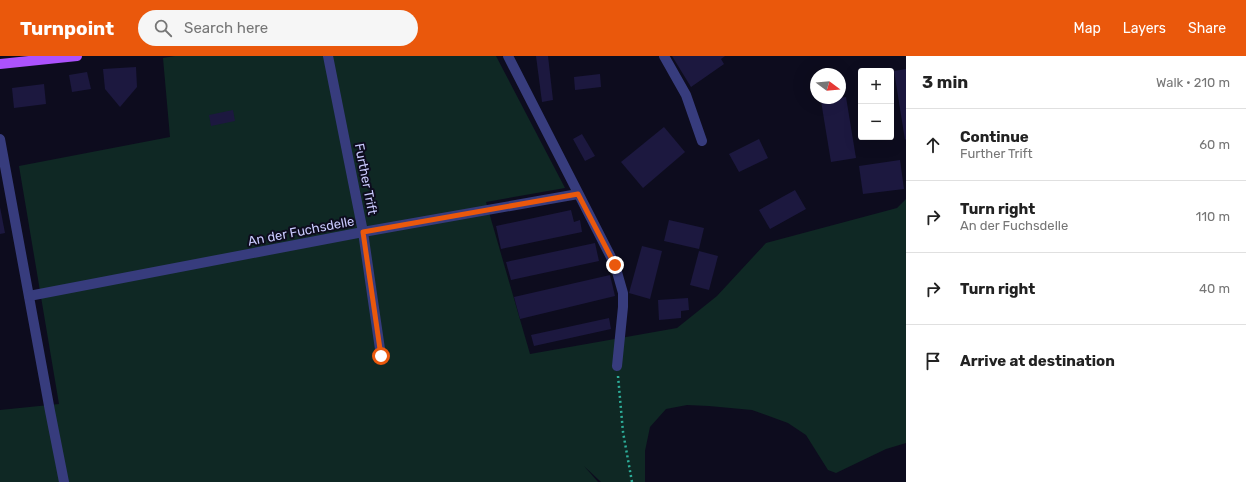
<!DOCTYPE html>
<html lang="en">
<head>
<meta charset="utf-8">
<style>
  :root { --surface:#fff; --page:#f6f6f6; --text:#222; --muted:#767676; --line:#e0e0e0; --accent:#ea580c }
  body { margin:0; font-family:Rubik,sans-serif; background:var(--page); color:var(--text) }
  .controls { position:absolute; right:12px; top:12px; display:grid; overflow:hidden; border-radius:4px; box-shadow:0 4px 16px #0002 }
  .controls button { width:36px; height:36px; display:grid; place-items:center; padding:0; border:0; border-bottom:1px solid var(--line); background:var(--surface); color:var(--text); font:20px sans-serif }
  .compass { position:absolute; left:810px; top:12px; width:36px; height:36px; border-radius:50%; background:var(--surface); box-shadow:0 4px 16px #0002; rotate:106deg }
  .stop { position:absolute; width:12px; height:12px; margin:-9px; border:3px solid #ea580c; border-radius:50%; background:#fff }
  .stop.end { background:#ea580c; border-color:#fff; box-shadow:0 1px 4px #0008 }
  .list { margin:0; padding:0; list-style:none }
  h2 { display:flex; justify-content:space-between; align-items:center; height:52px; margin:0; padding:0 16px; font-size:17px }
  h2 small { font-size:13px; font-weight:400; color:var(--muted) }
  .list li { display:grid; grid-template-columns:26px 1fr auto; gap:12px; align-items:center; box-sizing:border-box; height:72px; padding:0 16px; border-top:1px solid var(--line) }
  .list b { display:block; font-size:15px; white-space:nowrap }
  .list p { margin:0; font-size:13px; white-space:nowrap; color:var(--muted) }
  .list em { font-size:13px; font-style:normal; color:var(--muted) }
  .icon { flex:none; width:22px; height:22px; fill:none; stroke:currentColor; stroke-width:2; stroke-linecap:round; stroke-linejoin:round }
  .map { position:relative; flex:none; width:906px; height:426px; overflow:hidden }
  header { display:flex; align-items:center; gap:24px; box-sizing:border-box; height:56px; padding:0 20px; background:var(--accent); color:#fff }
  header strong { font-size:19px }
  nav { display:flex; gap:22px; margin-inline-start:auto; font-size:14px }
  .search { width:280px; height:36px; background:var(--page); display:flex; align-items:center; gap:10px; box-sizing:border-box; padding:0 14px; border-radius:22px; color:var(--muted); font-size:15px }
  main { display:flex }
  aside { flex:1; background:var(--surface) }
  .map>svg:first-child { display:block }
  .green { fill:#0f2824 }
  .building { fill:#1c183f }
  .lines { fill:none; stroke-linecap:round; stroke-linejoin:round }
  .path { stroke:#2eae9a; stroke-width:2.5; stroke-dasharray:2 3; stroke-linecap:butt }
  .minor { stroke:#373c7d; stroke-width:10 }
  .major { stroke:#ac52fd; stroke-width:10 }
  .route { stroke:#ea580c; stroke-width:5 }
  .labels { text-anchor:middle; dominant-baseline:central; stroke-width:4; stroke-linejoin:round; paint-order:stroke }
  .street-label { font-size:13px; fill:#cacafe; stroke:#0d0c1e }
</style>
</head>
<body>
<header>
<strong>Turnpoint</strong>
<div class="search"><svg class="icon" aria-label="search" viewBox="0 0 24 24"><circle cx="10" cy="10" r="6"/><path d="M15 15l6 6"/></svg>Search here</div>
<nav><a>Map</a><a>Layers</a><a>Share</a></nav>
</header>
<main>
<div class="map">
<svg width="906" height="426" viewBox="0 0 906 426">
  <rect width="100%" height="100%" fill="#0d0c1e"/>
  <path class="green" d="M175,0H496L565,132L486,146L530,298L677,272L717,240L766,187L897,152L906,143V387L886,393L836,417L828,414L806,379L788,367L752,354L709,350L687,349L666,353L650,371L645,395V426H601L584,410L598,426H0V354L59,348L19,110L170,81L163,2Z"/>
  <g class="building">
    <path d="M536,0H548L553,44L542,46Z"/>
    <path d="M672,0H725L721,3L724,8L691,31Z"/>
    <path d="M136,11L137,31L120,51L105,33L103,13Z"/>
    <path d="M906,13V83L905,84L894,15Z"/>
    <path d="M87,16L91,33L72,36L69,19Z"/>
    <path d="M600,18L601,31L575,34L574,21Z"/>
    <path d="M44,28L46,48L14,52L12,32Z"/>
    <path d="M846,41L856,102L831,106L821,45Z"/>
    <path d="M233,54L235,65L211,70L209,59Z"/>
    <path d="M664,71L685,96L643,132L621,106Z"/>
    <path d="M582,78L595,100L585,105L573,83Z"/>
    <path d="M759,83L768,102L739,116L729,98Z"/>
    <path d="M900,104L904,133L863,138L859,110Z"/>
    <path d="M795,134L806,153L770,173L759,154Z"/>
    <path d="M0,151L5,177L0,178Z"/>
    <path d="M571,154L574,166L580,164L582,176L501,193L496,170Z"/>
    <path d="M669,164L704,172L699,193L664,185Z"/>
    <path d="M595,187L599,205L511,224L506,206Z"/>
    <path d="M642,190L662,195L650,243L629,237Z"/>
    <path d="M699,195L718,200L709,234L690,229Z"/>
    <path d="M610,219L615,240L520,263L514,241Z"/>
    <path d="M688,242L689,254L681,255V262L659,264L658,244Z"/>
    <path d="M609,262L611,273L534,290L531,279Z"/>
  </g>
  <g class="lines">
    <path class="path" d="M618,320L623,376L632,426"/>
    <g class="minor">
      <path d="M328,0L363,176L381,300"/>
      <path d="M508,0L615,209L623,237V251L617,310"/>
      <path d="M664,0L686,39L702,85"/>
      <path d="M0,83L50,355L64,426"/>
      <path d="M29,240L363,176L578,138"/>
    </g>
    <path class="major" d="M0,8L77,0"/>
  </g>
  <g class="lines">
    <path class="route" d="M381,300L363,176L578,138L615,209"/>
  </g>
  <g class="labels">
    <g class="street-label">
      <text transform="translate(366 123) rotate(79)">Further Trift</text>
      <text transform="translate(301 175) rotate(-11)">An der Fuchsdelle</text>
    </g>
  </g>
</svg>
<div class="controls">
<button>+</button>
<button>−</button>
</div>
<svg class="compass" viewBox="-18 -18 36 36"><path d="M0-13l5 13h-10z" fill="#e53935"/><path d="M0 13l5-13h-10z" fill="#767676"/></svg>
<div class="stop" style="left:381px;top:300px"></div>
<div class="stop end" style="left:615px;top:209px"></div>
</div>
<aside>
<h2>3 min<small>Walk · 210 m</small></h2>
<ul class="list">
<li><svg class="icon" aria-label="ahead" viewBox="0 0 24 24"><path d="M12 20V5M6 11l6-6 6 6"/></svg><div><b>Continue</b><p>Further Trift</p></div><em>60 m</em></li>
<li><svg class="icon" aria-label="right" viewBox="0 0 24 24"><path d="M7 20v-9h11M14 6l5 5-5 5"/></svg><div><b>Turn right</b><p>An der Fuchsdelle</p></div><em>110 m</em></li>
<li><svg class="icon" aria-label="right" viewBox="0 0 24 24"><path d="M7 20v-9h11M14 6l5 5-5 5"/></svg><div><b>Turn right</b></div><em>40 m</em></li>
<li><svg class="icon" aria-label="arrive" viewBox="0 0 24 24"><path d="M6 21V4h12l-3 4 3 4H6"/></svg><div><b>Arrive at destination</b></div></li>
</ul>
</aside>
</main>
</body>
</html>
